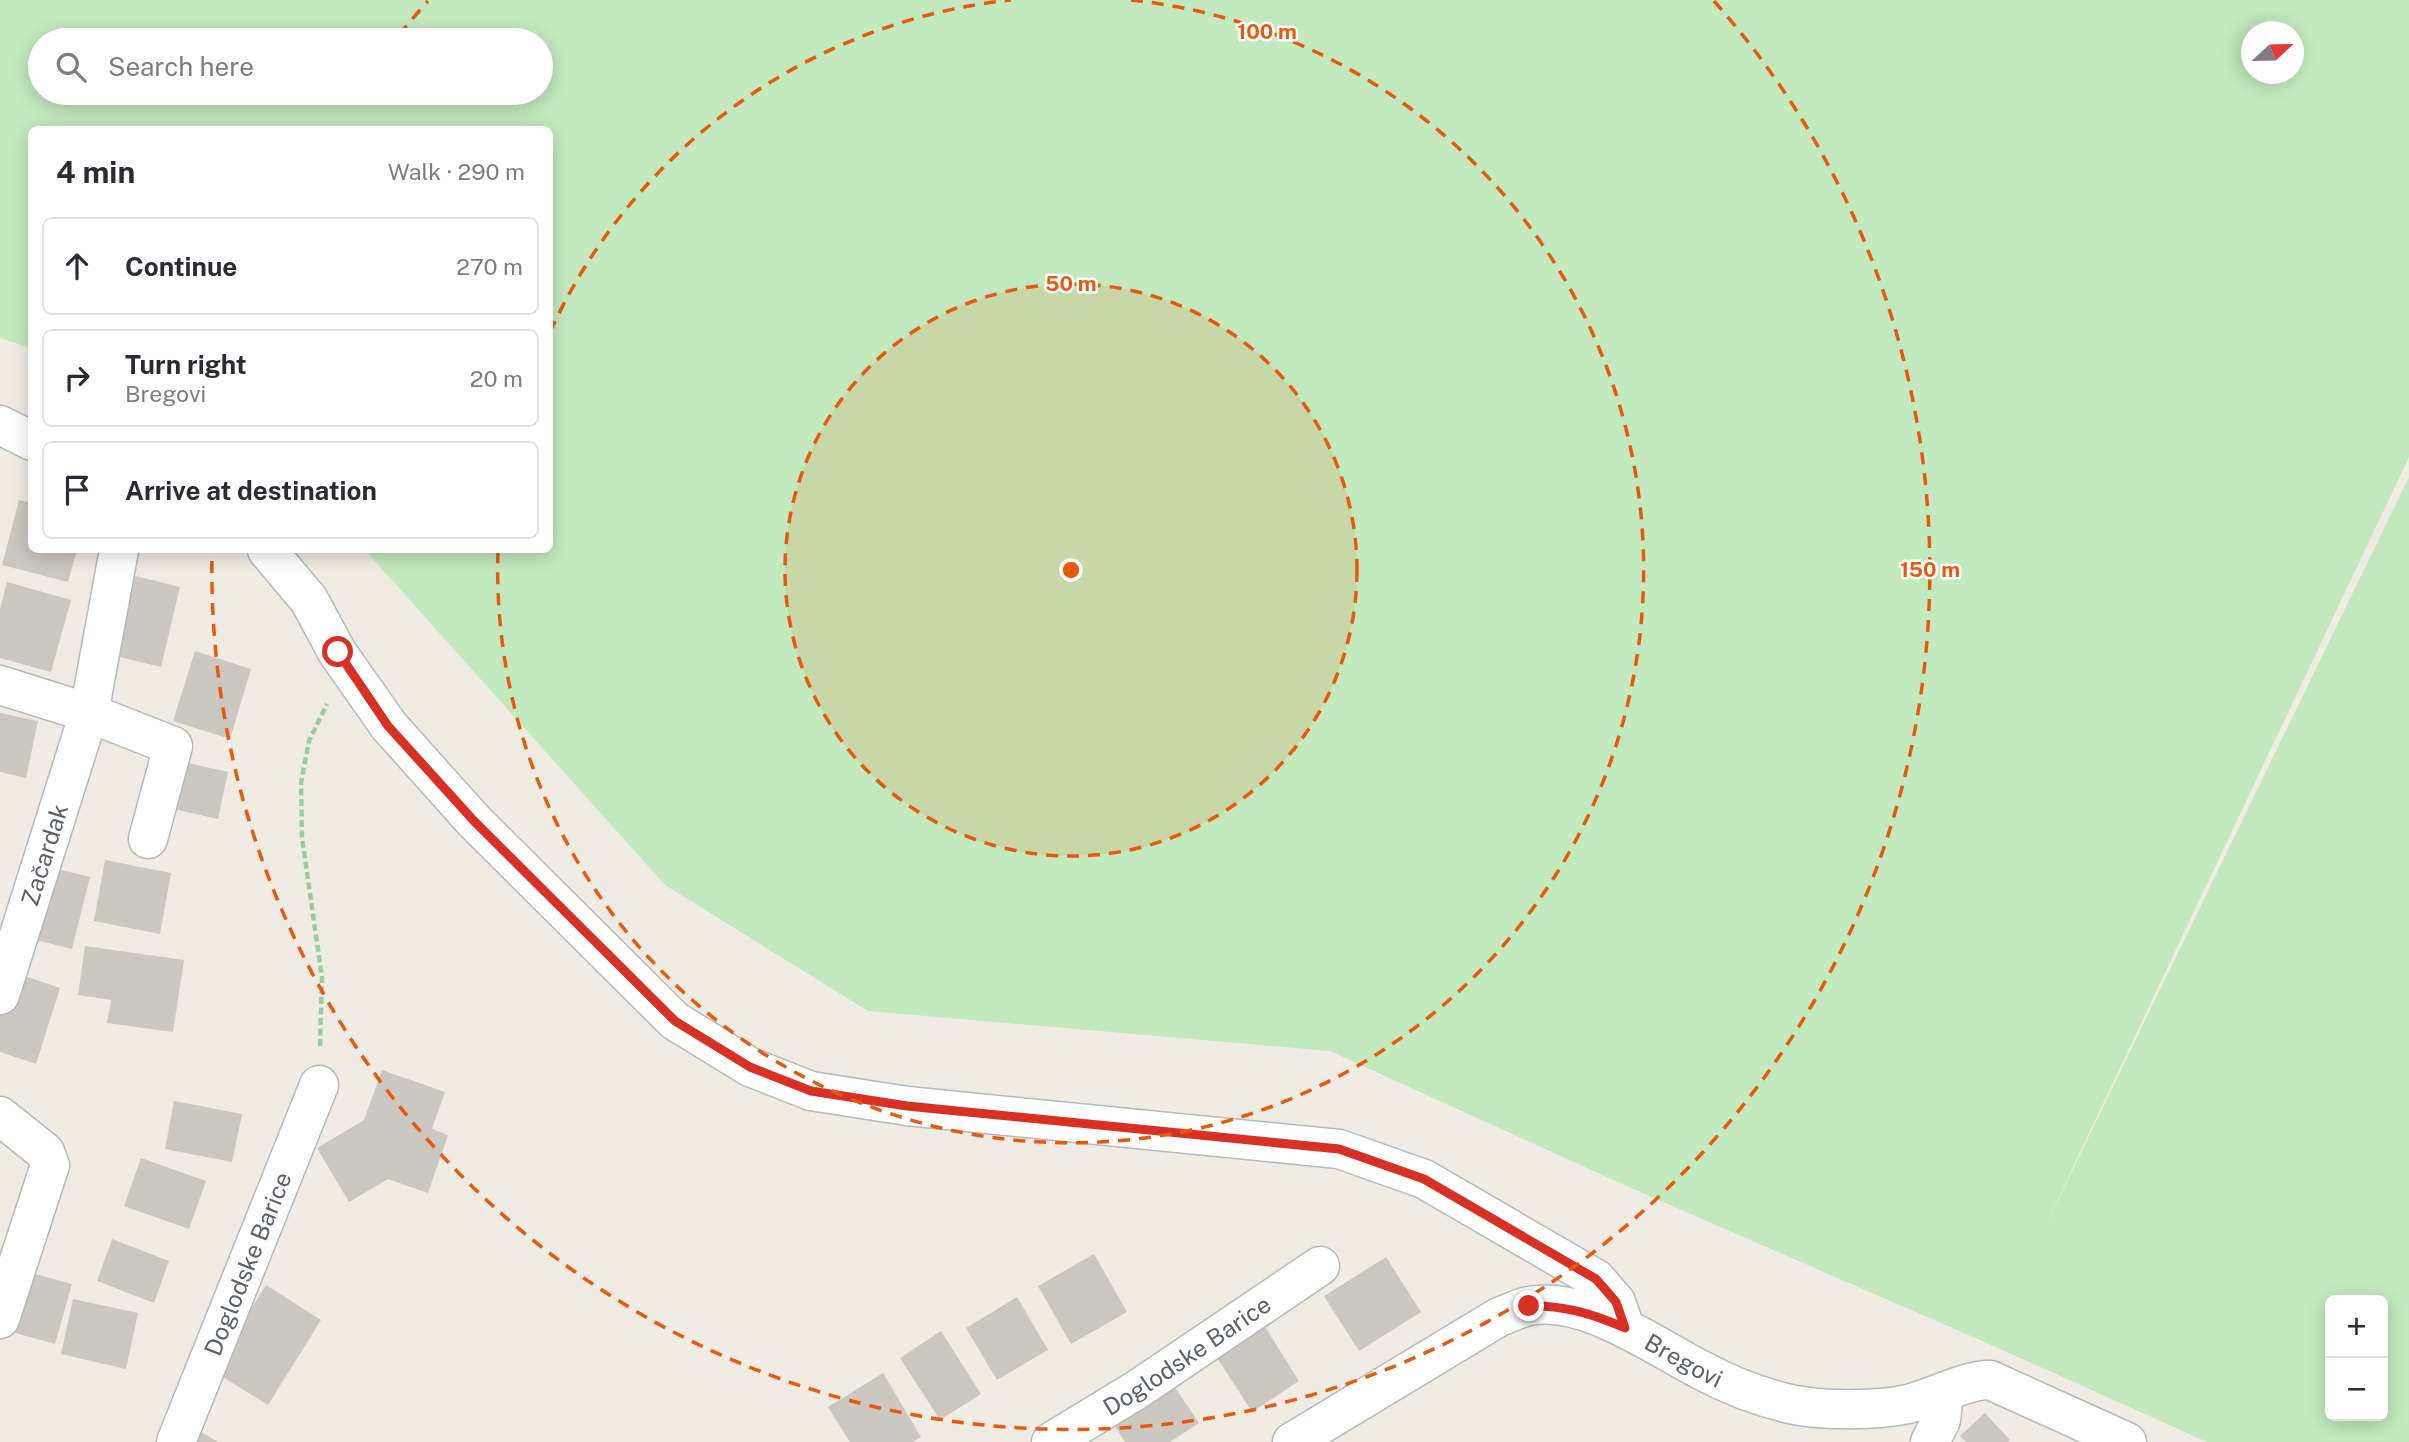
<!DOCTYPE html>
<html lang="en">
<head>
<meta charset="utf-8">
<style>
  :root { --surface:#fff; --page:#f7f7f7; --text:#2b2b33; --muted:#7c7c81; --line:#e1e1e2 }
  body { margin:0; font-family:"Public Sans",sans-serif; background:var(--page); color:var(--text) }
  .controls { position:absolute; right:21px; bottom:21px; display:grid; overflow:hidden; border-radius:10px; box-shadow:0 4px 18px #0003 }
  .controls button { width:63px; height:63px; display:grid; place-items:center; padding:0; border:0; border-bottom:2px solid var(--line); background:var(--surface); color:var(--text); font:35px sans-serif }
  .compass { position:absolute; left:2241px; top:21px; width:63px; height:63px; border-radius:50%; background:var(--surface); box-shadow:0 4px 18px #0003; rotate:68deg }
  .stop { position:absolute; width:21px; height:21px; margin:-16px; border:5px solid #d93025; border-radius:50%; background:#fff }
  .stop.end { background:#d93025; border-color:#fff; box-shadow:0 2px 7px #0008 }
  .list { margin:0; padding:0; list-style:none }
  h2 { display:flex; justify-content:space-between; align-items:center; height:91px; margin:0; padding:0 28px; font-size:30px }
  h2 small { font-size:23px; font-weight:400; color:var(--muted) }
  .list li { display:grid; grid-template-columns:46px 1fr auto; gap:21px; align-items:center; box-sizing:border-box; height:98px; margin:0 14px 14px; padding:0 14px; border:2px solid var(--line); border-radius:10px }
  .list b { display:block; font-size:26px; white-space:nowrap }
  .list p { margin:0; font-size:23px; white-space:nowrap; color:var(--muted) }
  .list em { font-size:23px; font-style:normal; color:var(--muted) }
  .icon { flex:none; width:38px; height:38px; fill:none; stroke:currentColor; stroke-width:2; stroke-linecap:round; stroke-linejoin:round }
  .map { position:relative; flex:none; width:2409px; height:1442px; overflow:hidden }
  .search { position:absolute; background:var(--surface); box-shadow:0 4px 18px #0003; left:28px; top:28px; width:525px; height:77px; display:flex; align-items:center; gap:18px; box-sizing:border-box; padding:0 24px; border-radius:38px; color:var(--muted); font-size:26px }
  .panel { position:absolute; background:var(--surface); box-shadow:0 4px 18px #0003; left:28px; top:126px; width:525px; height:427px; border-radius:10px }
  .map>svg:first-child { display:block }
  .green { fill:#c3e9be; fill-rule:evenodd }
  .building { fill:#cbc7c1 }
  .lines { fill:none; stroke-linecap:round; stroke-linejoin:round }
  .street-casing { stroke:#b5b8bc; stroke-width:41 }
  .path { stroke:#98cda2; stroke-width:4.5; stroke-dasharray:7 3.5; stroke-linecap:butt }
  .street { stroke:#fff; stroke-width:38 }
  .route { stroke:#d93025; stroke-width:9 }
  .ring { fill:none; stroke:#e8590c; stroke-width:3.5; stroke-dasharray:12 9 }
  .labels { text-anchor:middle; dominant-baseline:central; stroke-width:5; stroke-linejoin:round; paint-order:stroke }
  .street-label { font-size:24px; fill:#5c6166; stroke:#fff }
  .centre { fill:#e8590c; stroke:#fff; stroke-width:3.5 }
  .ring-label { font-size:21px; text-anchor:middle; font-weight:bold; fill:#e8590c; stroke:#fff; stroke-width:5; stroke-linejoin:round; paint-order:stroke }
</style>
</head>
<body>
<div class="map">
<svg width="2409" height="1442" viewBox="0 0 2409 1442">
  <rect width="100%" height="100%" fill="#f0ece4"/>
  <path class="green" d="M0,0H2409V457L2039,1239L2409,477V1442H2207L1989,1344L1622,1184L1330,1051L868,1011L665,885L365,550H550V130H32L31,348L0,338ZM2252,32H2294V74H2252ZM40,40H541V93H40ZM2330,1300H2383V1416H2330Z"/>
  <g class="building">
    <path d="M19,500L32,503V550H77L68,582L2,565Z"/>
    <path d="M131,575L180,587L161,667L111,655Z"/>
    <path d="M7,582L71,600L51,672L0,658V609Z"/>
    <path d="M195,651L251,669L230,739L173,721Z"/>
    <path d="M0,713L38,721L26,778L0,772Z"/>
    <path d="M179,761L228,772L218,819L169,808Z"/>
    <path d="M105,860L171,873L160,934L94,921Z"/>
    <path d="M45,866L90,877L72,949L28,938Z"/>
    <path d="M85,946L184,960L173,1032L107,1023L111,1000L78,995Z"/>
    <path d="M13,972L60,988L36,1064L0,1052V1014Z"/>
    <path d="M382,1070L445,1092L432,1129L448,1135L428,1193L388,1179L349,1202L317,1148L364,1120Z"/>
    <path d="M174,1101L242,1114L232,1162L165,1149Z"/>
    <path d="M141,1158L206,1181L189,1229L124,1206Z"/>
    <path d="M112,1239L169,1261L154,1303L97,1281Z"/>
    <path d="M1094,1254L1127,1312L1071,1344L1038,1286Z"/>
    <path d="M1386,1257L1421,1312L1359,1351L1324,1296Z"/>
    <path d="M25,1271L72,1284L55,1344L8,1331Z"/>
    <path d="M266,1285L321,1320L268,1405L213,1371Z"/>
    <path d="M1017,1297L1048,1350L997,1380L966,1328Z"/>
    <path d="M73,1299L138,1313L126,1369L61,1354Z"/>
    <path d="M1262,1322L1299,1381L1252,1412L1214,1353Z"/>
    <path d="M941,1331L981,1394L940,1420L900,1358Z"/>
    <path d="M883,1373L921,1437L913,1442H850L828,1407Z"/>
    <path d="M1170,1380L1199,1423L1170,1442H1125L1111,1420Z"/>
    <path d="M1985,1413L2010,1440L2008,1442H1966L1960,1436Z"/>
    <path d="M198,1430L218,1442H191Z"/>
  </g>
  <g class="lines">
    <g class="street-casing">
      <g id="street">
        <path d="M0,425L32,441"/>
        <path d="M267,550L309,600L337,652L389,726L474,821L675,1021L750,1067L811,1091L907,1106L1339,1149L1424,1179L1596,1279L1616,1302L1625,1328"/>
        <path d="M0,685L89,713L173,746L148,839"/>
        <path id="s1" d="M0,995L89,713L119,550"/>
        <path d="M0,1116L45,1152L50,1165L0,1319"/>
        <path id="s2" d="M176,1442L319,1085"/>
        <path id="s3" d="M1051,1442L1138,1389L1320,1266"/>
        <path id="s4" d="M1292,1442L1499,1317C1508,1314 1519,1308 1529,1306C1584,1295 1654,1346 1701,1370C1727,1384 1757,1396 1786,1403C1817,1411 1877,1411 1908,1404C1933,1398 1967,1379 1990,1380L2127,1442"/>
        <path d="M1930,1442L1941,1420L1944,1393"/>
      </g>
    </g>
    <path class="path" d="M320,1046L322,978L302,837L301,783L309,741L327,704"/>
    <use href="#street" class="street"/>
  </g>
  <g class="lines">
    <path class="route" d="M338,652L388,726L474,821L675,1021L750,1067L811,1091L907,1106L1339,1149L1424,1179L1596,1279L1616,1302L1625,1328C1593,1314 1564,1305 1529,1306"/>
  </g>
  <circle cx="1071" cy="570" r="286" fill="#e8590c" fill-opacity=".12"/>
  <g class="ring">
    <circle cx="1071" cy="570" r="286"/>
    <path d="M550 332A573 573 0 0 1 1011 0M1131 0A573 573 0 1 1 498 550"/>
    <path d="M399 35A859 859 0 0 1 428 1M1714 1A859 859 0 1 1 212 555"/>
  </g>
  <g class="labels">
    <g class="street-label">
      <text stroke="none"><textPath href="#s1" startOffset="147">Začardak</textPath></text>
      <text stroke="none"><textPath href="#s2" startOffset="192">Doglodske Barice</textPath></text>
      <text stroke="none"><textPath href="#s3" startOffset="161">Doglodske Barice</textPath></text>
      <text stroke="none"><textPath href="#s4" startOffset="441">Bregovi</textPath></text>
    </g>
  </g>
  <circle cx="1071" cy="570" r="10" class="centre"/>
  <g class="ring-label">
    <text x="1267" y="39">100 m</text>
    <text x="1071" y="291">50 m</text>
    <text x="1930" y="577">150 m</text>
  </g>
</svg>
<div class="controls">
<button>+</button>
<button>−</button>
</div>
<svg class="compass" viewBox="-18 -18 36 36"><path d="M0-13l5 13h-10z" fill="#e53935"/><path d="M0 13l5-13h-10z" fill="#7c7c81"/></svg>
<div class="stop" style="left:338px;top:652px"></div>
<div class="stop end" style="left:1529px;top:1306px"></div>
<div class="search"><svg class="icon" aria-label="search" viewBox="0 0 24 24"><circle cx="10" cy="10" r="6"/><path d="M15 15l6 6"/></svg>Search here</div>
<section class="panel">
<h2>4 min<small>Walk · 290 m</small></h2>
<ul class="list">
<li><svg class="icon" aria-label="ahead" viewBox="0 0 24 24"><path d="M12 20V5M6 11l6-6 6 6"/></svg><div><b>Continue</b></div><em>270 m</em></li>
<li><svg class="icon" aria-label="right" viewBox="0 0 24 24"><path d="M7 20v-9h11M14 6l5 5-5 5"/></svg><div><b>Turn right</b><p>Bregovi</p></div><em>20 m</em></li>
<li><svg class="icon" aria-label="arrive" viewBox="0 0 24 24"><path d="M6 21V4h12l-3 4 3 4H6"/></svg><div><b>Arrive at destination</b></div></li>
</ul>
</section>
</div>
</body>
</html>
